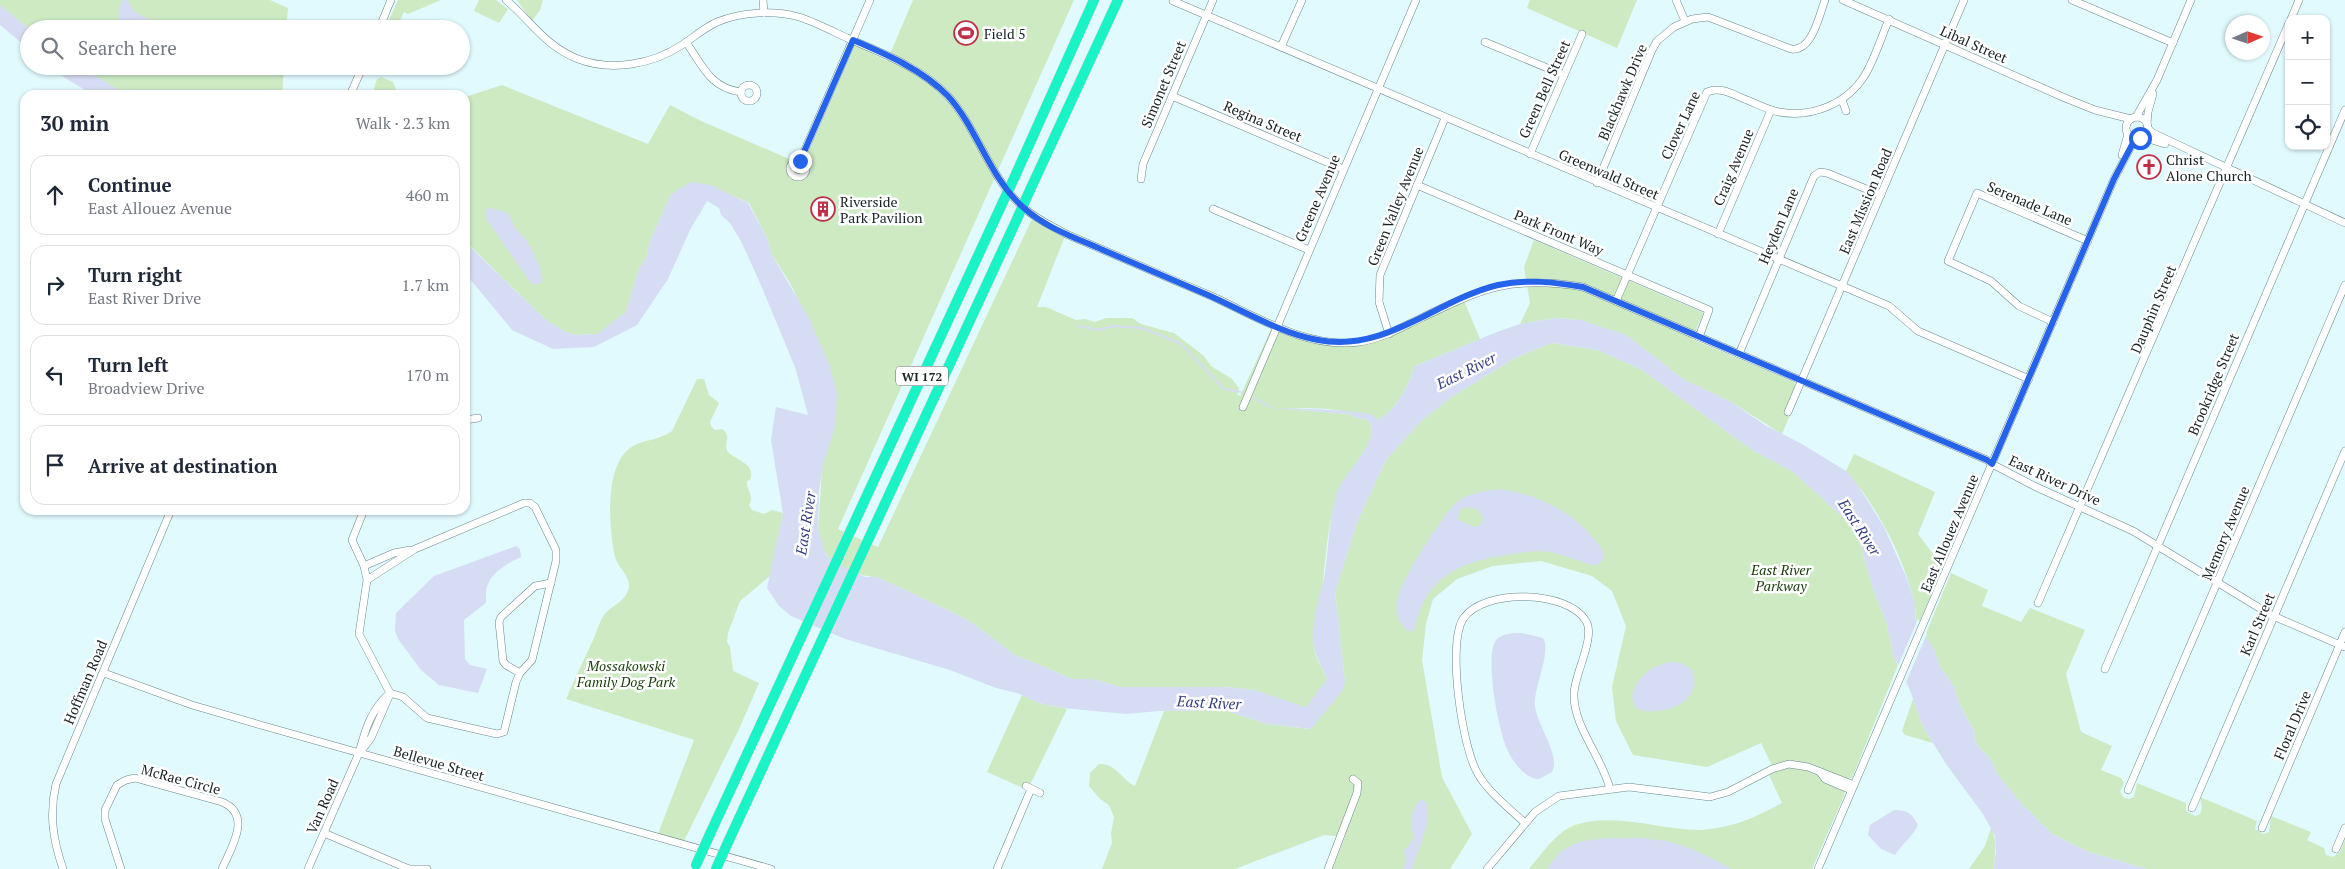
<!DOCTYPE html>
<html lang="en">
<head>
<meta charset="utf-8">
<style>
  :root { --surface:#fff; --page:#f2f2f3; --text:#1f2937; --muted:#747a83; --line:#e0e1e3 }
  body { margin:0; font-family:"PT Serif",serif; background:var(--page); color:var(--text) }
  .controls { position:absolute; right:15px; top:15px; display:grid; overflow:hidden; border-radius:10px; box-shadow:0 1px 4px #0004 }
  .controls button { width:45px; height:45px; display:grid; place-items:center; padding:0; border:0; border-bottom:1px solid var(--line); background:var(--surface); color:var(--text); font:25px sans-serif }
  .compass { position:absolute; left:2225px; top:15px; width:45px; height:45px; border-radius:50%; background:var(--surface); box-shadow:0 1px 4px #0004; rotate:87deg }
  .stop { position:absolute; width:15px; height:15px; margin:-11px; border:4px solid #2563eb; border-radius:50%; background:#fff }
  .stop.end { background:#2563eb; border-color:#fff; box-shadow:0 1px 5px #0008 }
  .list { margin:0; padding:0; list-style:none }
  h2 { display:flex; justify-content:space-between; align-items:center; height:65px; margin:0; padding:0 20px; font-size:21px }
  h2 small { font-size:16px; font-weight:400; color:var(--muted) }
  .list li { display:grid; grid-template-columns:32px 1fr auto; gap:15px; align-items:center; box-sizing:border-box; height:80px; margin:0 10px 10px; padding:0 10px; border:1px solid var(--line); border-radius:15px }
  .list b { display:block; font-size:19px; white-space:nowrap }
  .list p { margin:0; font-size:16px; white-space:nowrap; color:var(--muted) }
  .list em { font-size:16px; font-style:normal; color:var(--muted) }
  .icon { flex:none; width:28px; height:28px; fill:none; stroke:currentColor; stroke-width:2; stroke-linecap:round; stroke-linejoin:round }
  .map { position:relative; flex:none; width:2345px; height:869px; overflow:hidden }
  .search { position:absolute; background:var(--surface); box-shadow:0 1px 4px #0004; left:20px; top:20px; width:450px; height:55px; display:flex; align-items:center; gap:12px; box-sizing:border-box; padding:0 18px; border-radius:28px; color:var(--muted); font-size:19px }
  .panel { position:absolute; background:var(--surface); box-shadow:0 1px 4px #0004; left:20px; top:90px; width:450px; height:425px; border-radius:15px }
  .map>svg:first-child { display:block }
  .green { fill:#cdeac3 }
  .water { fill:#d6dcf4; fill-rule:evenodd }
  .pier { fill:#e1fafe }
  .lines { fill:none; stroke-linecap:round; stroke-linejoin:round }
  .stream { stroke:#d6dcf4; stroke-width:2 }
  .minor-casing { stroke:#6a878b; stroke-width:8 }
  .highway-casing { stroke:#dadcdc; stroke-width:11 }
  .minor { stroke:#fff; stroke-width:7 }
  .highway { stroke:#1af3c5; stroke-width:10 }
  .highway-bridge-casing { stroke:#dadcdc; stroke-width:11; stroke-linecap:butt }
  .highway-bridge { stroke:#1af3c5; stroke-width:10 }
  .route { stroke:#2563eb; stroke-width:6 }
  .labels { text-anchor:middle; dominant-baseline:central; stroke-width:5; stroke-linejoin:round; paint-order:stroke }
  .shield { fill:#fff; stroke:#5d6566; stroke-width:1 }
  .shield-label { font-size:12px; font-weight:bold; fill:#172325 }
  .poi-label { font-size:14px; fill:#172325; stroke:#fff; text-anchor:start }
  .street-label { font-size:14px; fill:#172325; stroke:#fff }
  .park-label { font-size:14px; font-style:italic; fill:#183d08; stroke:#fff }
  .water-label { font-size:15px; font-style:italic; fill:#353f82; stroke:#fff }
</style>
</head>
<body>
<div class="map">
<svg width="2345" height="869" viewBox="0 0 2345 869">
  <rect width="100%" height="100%" fill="#e1fafe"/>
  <g class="green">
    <path d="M0,0H270L288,8L286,29H29L0,5Z"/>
    <path d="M398,0H441L408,14L404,12L396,29H385Z"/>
    <path d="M479,0H496L508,9L499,23L474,11Z"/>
    <path d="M517,0H543L540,10L532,21Z"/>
    <path d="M913,0H1074L838,529L878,547L1032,219L1065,236L1037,307H1046L1076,320L1085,319L1095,322L1106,318H1132L1141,324L1174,333L1204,356L1211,366L1232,379L1239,388L1237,394L1240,396L1273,325L1340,343L1379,337L1463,298L1480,339L1415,366C1409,384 1395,413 1377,420C1343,409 1322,407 1286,409L1351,414L1353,417L1368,420C1383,440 1345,471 1338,492C1326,526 1326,566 1320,602C1319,614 1312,635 1314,647C1315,657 1323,670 1327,679L1345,683L1335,592L1358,520L1386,460L1420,422L1450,398L1513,359L1551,343L1598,350L1642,370L1752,450L1792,471L1848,522L1860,543L1873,589L1887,624L1893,655L1898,665L1852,778L1847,779L1844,796L1812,869H1529C1542,854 1556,832 1575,825C1616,812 1659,830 1700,830C1730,829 1757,817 1782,803L1769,775L1775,772L1761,743L1707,767L1633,755L1616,721L1612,687L1626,626L1612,591L1592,576L1541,561L1493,566L1457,579L1433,599L1426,624L1422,660L1442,777L1472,834L1450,869H1332L1345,837L1324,835L1235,869H1102L1112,843L1111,833L1114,817L1109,805L1100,799L1089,786L1090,773L1099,764C1116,763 1121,779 1135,786L1164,711L1224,710L1267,724L1310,729L1306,708L1253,690L1226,687H1120L1093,679H1073L1015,655L975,625L952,612L877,577C861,577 840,568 828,556C822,550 820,537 818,530L829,364L790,283L772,255L767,238L749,203L734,196L671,194L650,241L647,256L639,268L626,312L598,334L576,335L565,332L545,319L465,241V97L502,85L648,144L670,105L699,120L803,165L855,45L887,61Z"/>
    <path d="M1530,0H1637L1617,48L1527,8Z"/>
    <path d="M79,66H284L282,95H127Z"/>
    <path d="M381,77L393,82L398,95H372L377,79Z"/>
    <path d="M1534,240L1702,312L1703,314L1692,339L1794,382L1795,386L1785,412L1790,415L1782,434L1731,402L1683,379L1626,335L1581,320L1556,318L1520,324L1530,303L1524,267Z"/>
    <path d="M697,379H704L709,395L719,403L710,422L711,426L715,430L722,429C732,436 724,442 727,451C736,461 756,463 750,480L747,481C746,490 755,496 749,505L752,510L764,514L772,510L783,513L770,576L740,601L728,633L727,642L730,647L733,671L759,683L740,727L684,841L658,834L694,740L566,699C575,679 584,659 593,640C597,632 599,622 604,615C612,605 626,602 629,587C630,575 618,568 615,557C609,529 604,467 630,448C642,439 659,441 672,431Z"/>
    <path d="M1854,454L1935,492L1918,534L1943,567L1918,625C1914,618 1916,613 1915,606C1914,598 1911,591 1909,583C1896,543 1874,503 1846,471Z"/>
    <path d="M1951,573L1988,590L1982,606L2021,622L2030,608L2085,630L2066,674L2081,732L2112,746L2101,770L2121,778L2124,783L2120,792L2124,798L2129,799L2134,797L2137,783L2186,803V811L2195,816L2200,814L2202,808L2200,797L2257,821L2255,829L2263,834L2269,832L2271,816L2311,832L2307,840L2324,848L2326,855L2333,857L2340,852L2345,839V869H2147L2089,852L2052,834L2021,803L1997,774L1992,761L1977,745L1973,729L1960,705L1953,685L1939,665L1935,651L1925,636Z"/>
    <path d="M1022,695L1039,703L1067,709L1030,785L1025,784L1023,788L987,772Z"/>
    <path d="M1913,699L1922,725L1933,743L1905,735L1902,731Z"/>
    <path d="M1991,828C1998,841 1995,855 1993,869H1969L1985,846Z"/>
  </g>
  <g class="water">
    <path d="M123,0H128C135,21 154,15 162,29C139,29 106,34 123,0Z"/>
    <path d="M0,5L29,29V49L0,25Z"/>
    <path d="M46,66H79L127,95H93Z"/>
    <path d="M691,182L711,185L748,203L767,238L772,255L809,318L829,364L837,393L835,427L823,465L819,491L818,530L826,555L844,567L865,577H877L952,612L975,625L1015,655L1073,679H1093L1120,687H1226L1253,690L1306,707L1327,679C1323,669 1316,658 1314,647C1309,622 1321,596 1325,572C1329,545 1329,518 1337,492C1345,471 1383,440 1368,420L1353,417L1351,414L1272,408C1306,409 1338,409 1371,414L1377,420C1396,412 1409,384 1415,366L1497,332L1520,324L1556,318L1581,320L1626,335L1683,379L1731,402L1765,425L1800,443L1846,471L1857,484L1884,527L1908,581L1915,604V619L1935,651L1939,665L1953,685L1960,705L1973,729L1977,745L1992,761L1997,774L2021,803L2052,834L2089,852L2147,869H1993L1996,852L1995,836L1983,814L1946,764L1922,725L1910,690L1893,655L1887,624L1873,589L1860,543L1848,522L1792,471L1752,450L1642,370L1598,350L1551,343L1513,359L1450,398L1420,422L1386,460L1358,520L1335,592L1345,683L1343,690L1311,729L1267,724L1224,710L1159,711L1126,714L1063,708L1039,703L1017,693L996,688L950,670L845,639L791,616L779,606L767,588L783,513L771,440L776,407L808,415L795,367L760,283L742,243L730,223L721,215L719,208L707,201L690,230L668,279L637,325L594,347L553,349L512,330L465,273V242L545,319L565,332L576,335L597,334L626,312L639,268L647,256L650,241L671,194Z"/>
    <path d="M488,208L504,211L509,215L515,228L527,241L540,267L542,282L536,285L531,283L487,220L485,212Z"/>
    <path d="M1499,489C1534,493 1572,511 1594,539C1599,545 1605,551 1604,559L1597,565H1593C1577,561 1558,552 1541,551C1530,551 1518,553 1507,555C1459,562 1423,578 1415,630L1408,631C1397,623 1395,609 1398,597C1402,579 1442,516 1456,503C1468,492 1485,491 1499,489ZM1466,507L1479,510L1483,519L1481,524L1474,527L1457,519L1460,510Z"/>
    <path d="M516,546L520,549L521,557C511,561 493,572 489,582C485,589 486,596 486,603L464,620L465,659L470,665L487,669L478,693L439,685L421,670L398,639L395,631L396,613L434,576Z"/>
    <path d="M1522,633L1543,638C1552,651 1533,689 1535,706C1537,726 1561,755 1552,772L1539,779C1525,779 1512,761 1507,749C1499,732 1483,654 1497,639C1504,633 1514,633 1522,633Z"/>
    <path d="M1670,662L1682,663L1692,670C1704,702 1664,716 1639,710C1623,698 1640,675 1654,667C1659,665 1664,664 1670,662Z"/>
    <path d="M1421,799L1425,801C1435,815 1417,853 1412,869H1403L1406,861L1404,851L1414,838C1409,826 1411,808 1421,799Z"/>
    <path d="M1894,810C1907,810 1912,813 1918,825C1913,836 1902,844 1895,855L1881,849L1868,835L1870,825Z"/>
    <path d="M1637,838C1678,839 1697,851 1732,869H1547C1552,862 1557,854 1565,849C1584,835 1615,839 1637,838Z"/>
  </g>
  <path class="pier" d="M1918,619L1927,634L1905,684L1897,668Z"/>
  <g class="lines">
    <g class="stream">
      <path d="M1079,326L1100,330L1111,326L1142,328L1181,344L1224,389L1241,392"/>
      <path d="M1254,398L1272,408"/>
    </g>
    <g class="minor-casing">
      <g id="minor">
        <path d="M506,0C531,21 545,46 578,59C612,72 653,64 682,45C694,37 704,28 717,22C741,12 774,10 799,17C815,22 832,31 847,38C882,53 922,68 948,96C978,129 989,178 1024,208C1036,219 1052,226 1066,234C1113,254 1161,275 1209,295C1256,316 1306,349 1359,342C1381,339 1400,328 1419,319C1483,288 1510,275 1583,287L1987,460L1992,464L2034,486L2133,531L2271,615L2345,647"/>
        <path d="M763,0L764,13"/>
        <path d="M1676,0L1685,21"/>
        <path d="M1843,0L2065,98L2095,110L2131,119"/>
        <path d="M2072,0L2173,43"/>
        <path d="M1173,1L1889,306L1918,331L2029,379"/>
        <path d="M2291,19L2299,0"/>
        <path d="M379,29L391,0"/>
        <path d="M686,42C702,65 710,88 741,92"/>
        <path d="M1485,42L1564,75"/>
        <path d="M1281,47L1302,0"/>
        <circle cx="749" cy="93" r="8"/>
        <path d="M350,95L363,66"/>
        <path d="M1172,96L1343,169"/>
        <path d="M1842,100L1846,111"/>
        <path d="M2136,117L2157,80L2191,0"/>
        <circle cx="2137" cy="128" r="11"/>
        <path d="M2147,124L2148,112L2153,94"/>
        <path d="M2147,128L2153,133L2345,223"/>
        <path d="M2142,137L2165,144"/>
        <path d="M1530,154L1582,34"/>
        <path d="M2122,155L2128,134"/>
        <circle cx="798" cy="169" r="8"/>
        <path d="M800,161L870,0"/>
        <path d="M1141,179L1143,164L1213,0"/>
        <path d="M1597,183L1652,50L1657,41L1674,27L1692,19L1708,17L1791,49C1812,52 1819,16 1825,0"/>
        <path d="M1417,185L1709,310L1699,337"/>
        <path d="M1213,209L1309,250"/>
        <path d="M1718,234L1771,110"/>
        <path d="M1616,301L1707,92C1721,86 1734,95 1747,100C1757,104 1768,110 1779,112C1812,118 1847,104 1865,75C1875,58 1881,38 1889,19"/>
        <path d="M2053,322L2019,306L1991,281L1948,261L1977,193L2088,241"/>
        <path d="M1389,334L1379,302L1380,275L1445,118"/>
        <path d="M1739,354L1814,176L1820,172L1827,173L1881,195"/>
        <path d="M1243,407L1416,0"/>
        <path d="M1788,412L1964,0"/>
        <path d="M465,420L478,418"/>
        <path d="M364,510L352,540L364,566L367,580L359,634L390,693L403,697L427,718L497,734L504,732L516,682L520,673L532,660L556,561V550L535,507L530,503H524L415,549L367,580"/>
        <path d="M364,566L394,553L410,550"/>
        <path d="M2038,603L2289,23"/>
        <path d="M2105,669L2345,110"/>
        <path d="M104,673L192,705L264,726L771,869"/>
        <path d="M520,673L506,665L503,661L499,622L501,617L535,586L551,583"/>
        <path d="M361,751L371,738L390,694"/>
        <path d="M1820,772L1825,779L1851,790"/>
        <path d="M1026,786L1040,793"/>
        <path d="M2128,790L2345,285"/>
        <path d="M2192,808L2345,451"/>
        <path d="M1525,823C1509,808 1489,793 1478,774C1462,748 1447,644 1463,619C1483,588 1568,590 1586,621C1596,637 1574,675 1574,694C1573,726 1602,757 1610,789"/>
        <path d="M2262,828L2345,632"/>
        <path d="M324,833L409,869"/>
        <path d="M2336,849L2345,828"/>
        <path d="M63,869C53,840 49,814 56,784L171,510"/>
        <path d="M121,869L105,819V810L117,785L126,780L135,778L222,802C253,815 231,848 222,869"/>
        <path d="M308,869L359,753C365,730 371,709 390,693"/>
        <path d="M411,869H427"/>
        <path d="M997,869L1031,789"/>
        <path d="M1328,869L1357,793L1358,783L1353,779"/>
        <path d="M1487,869L1535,812L1559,796L1629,787L1710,797L1728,792L1772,769L1789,764L1808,767L1854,785"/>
        <path d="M1818,869L2114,179L2133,143L2138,139"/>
      </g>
    </g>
    <g class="highway-casing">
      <g id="highway">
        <path d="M1016,174L1094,0"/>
        <path d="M1030,190L1118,0"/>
        <path d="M710,834L1002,204"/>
        <path d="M729,840L1017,219"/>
      </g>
    </g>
    <use href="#minor" class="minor"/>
    <use href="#highway" class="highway"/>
    <g class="highway-bridge-casing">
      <g id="highway-bridge">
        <path d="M1002,204L1016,174"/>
        <path d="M1017,219L1030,190"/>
        <path d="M696,865L710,834"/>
        <path d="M716,869L729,840"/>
      </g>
    </g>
    <use href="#highway-bridge" class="highway-bridge"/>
  </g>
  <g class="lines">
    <path class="route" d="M800,161L853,40C886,54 923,70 948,96C978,129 989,178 1024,208C1046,228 1076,238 1103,250C1138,265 1173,280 1208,295C1244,311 1280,333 1318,340C1386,353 1436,300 1498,285C1527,279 1554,282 1583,287L1987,460L1992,464L2114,179L2133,143L2140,138"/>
  </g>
  <defs>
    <g id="stadium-ring" transform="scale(1.25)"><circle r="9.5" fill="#fff" stroke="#bf2f48" stroke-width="1.5"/><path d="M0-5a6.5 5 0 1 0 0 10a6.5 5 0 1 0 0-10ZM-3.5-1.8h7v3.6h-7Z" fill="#bf2f48"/></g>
    <g id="church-ring" transform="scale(1.25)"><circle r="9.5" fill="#fff" stroke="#bf2f48" stroke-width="1.5"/><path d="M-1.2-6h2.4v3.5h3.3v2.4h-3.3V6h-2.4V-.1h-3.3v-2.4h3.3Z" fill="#bf2f48"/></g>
    <g id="building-ring" transform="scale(1.25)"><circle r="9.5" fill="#fff" stroke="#bf2f48" stroke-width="1.5"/><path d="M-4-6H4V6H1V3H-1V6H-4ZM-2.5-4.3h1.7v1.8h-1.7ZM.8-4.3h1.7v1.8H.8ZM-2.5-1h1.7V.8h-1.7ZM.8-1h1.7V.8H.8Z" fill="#bf2f48"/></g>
  </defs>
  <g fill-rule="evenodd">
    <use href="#stadium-ring" x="966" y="33"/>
    <use href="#church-ring" x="2149" y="167"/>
    <use href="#building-ring" x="823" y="209"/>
  </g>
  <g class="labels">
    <rect class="shield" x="896" y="366.5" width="52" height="19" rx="4"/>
    <g class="shield-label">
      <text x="922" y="376">WI 172</text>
    </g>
    <g class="poi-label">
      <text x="984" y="33">Field 5</text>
      <text x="2166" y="159">Christ<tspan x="2166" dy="16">Alone Church</tspan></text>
      <text x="840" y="201">Riverside<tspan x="840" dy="16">Park Pavilion</tspan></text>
    </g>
    <g class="street-label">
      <text transform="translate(1974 44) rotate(24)">Libal Street</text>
      <text transform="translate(1163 84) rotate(-67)">Simonet Street</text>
      <text transform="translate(1544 89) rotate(-66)">Green Bell Street</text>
      <text transform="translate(1622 92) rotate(-67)">Blackhawk Drive</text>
      <text transform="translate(1263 121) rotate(23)">Regina Street</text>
      <text transform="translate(1680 125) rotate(-65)">Clover Lane</text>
      <text transform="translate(1733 167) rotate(-67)">Craig Avenue</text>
      <text transform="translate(1609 174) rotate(23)">Greenwald Street</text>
      <text transform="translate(1317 198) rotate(-67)">Greene Avenue</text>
      <text transform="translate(1865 201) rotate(-67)">East Mission Road</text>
      <text transform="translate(2030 203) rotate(23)">Serenade Lane</text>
      <text transform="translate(1395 206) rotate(-68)">Green Valley Avenue</text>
      <text transform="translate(1778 226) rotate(-67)">Heyden Lane</text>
      <text transform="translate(1559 232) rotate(23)">Park Front Way</text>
      <text transform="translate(2153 309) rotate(-67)">Dauphin Street</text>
      <text transform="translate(2213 384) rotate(-67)">Brookridge Street</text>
      <text transform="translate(2055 480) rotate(25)">East River Drive</text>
      <text transform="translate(1949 533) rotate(-67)">East Allouez Avenue</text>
      <text transform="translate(2225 533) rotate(-67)">Memory Avenue</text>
      <text transform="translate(2257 624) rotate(-67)">Karl Street</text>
      <text transform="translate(85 682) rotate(-67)">Hoffman Road</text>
      <text transform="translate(2292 725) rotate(-67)">Floral Drive</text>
      <text transform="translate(439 763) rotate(16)">Bellevue Street</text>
      <text transform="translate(181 779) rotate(15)">McRae Circle</text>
      <text transform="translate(322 806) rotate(-66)">Van Road</text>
    </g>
    <g class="park-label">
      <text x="1781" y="569">East River<tspan x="1781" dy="16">Parkway</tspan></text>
      <text x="626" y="665">Mossakowski<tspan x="626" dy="16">Family Dog Park</tspan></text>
    </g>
    <g class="water-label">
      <text transform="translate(1466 370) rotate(-26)">East River</text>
      <text transform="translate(805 523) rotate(-81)">East River</text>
      <text transform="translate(1860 527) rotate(57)">East River</text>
      <text transform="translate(1209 702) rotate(3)">East River</text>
    </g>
  </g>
</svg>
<div class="controls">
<button>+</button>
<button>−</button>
<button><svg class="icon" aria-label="locate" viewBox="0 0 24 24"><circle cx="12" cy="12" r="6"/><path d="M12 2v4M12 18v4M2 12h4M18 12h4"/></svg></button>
</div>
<svg class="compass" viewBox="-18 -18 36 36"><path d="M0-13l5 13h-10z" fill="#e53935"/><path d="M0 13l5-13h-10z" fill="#747a83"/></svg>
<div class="stop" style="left:2140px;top:138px"></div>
<div class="stop end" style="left:800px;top:161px"></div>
<div class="search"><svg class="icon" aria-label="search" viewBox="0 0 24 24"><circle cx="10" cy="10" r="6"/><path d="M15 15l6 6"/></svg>Search here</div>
<section class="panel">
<h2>30 min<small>Walk · 2.3 km</small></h2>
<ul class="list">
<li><svg class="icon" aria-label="ahead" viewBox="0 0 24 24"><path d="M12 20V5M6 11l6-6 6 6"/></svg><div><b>Continue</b><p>East Allouez Avenue</p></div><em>460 m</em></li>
<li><svg class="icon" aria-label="right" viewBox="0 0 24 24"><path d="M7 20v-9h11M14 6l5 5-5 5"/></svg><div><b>Turn right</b><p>East River Drive</p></div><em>1.7 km</em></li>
<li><svg class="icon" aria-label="left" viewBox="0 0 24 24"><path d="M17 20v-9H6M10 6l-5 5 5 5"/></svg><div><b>Turn left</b><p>Broadview Drive</p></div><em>170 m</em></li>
<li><svg class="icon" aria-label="arrive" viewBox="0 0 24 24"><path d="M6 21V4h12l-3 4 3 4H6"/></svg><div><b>Arrive at destination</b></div></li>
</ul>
</section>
</div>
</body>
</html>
